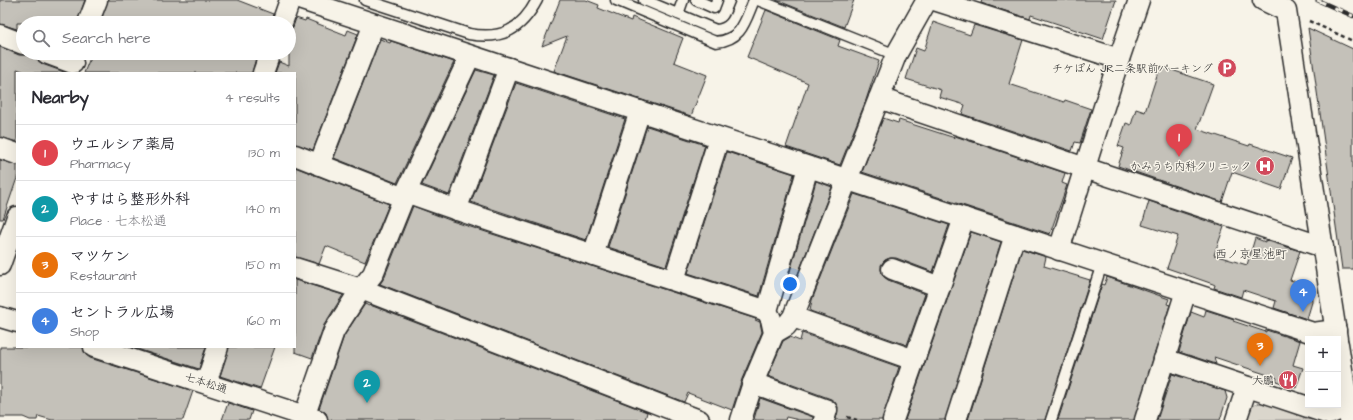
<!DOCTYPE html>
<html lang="en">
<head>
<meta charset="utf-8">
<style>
  :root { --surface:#fff; --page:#f2f2f3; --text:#2b2b33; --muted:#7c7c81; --line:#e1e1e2; --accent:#db2777 }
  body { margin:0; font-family:"Architects Daughter","Klee One",sans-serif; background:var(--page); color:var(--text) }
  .controls { position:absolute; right:12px; bottom:12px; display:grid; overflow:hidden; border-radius:0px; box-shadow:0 4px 16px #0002 }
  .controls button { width:36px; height:36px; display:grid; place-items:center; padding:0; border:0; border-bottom:1px solid var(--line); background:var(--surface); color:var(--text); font:20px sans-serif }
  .you { position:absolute; left:790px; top:284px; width:14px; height:14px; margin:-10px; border:3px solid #fff; border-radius:50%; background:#1a73e8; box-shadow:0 0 0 6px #1a73e833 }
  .badge { display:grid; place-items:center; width:26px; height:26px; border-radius:50%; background:var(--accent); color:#fff; font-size:13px; font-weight:700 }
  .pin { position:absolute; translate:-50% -33px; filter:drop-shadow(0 1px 2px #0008) }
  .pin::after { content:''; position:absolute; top:21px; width:14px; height:12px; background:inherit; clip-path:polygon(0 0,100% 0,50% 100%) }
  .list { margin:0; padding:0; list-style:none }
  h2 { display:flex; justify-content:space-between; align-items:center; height:52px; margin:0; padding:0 16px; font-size:17px }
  h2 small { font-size:13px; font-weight:400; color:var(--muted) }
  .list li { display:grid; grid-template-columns:26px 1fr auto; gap:12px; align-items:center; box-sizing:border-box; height:56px; padding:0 16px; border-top:1px solid var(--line) }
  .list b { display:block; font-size:15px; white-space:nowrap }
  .list p { margin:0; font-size:13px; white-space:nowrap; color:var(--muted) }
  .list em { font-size:13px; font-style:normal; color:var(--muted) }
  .icon { flex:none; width:22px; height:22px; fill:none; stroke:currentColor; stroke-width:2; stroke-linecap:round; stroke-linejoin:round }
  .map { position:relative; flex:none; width:1353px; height:420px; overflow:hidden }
  .search { position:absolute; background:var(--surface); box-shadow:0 4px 16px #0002; left:16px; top:16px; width:280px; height:44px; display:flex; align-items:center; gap:10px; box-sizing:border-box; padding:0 14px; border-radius:22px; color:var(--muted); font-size:15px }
  .panel { position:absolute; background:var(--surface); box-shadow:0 4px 16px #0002; left:16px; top:72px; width:280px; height:276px; border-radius:0px }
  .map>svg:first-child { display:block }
  .green { fill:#dad6cc; stroke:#82807c }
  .building { fill:#c4c1b9; stroke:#2b2b2b }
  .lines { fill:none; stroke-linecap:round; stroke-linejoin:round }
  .service-casing { stroke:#2b2b2b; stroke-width:13 }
  .minor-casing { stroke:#2b2b2b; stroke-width:23 }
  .path { stroke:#2b2b2b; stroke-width:2.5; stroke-dasharray:4 3; stroke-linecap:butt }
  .service { stroke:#f7f3e8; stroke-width:10 }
  .minor { stroke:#f7f3e8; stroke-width:20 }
  .rail-casing { stroke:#2b2b2b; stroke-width:4.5 }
  .rail { stroke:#f7f3e8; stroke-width:3; stroke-dasharray:9; stroke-linecap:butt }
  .labels { text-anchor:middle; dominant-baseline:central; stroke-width:3; stroke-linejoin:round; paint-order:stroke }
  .poi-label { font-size:11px; fill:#2b2b2b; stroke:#f7f3e8; text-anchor:end }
  .street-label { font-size:11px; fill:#2b2b2b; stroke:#f7f3e8 }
  .neighbourhood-label { font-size:12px; fill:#2b2b2b; stroke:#f7f3e8 }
</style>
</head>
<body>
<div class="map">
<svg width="1353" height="420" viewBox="0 0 1353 420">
  <rect width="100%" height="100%" fill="#f7f3e8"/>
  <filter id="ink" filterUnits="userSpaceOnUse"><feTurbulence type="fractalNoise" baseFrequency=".025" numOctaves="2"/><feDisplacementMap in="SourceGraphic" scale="8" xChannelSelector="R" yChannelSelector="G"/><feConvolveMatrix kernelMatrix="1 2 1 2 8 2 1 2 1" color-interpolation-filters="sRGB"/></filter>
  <g filter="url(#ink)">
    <path class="green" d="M1266,402L1312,420H1247C1251,407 1251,404 1266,402Z"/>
    <g class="building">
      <path d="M0,0H85L77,23H17V29L0,24Z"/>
      <path d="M108,0H237L273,14L271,23H100Z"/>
      <path d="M560,0H586L599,5L598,8L631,21L632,17L683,38L674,62L707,75L691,116L554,71L567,36L542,46Z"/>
      <path d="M776,0H854L844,27Z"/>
      <path d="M982,0H1116L1103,39L1031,15L1030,19L981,3Z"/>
      <path d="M766,10L840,40L838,46L879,61L865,103L840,165L786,147L808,83L747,57Z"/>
      <path d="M296,18L305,21L306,19L346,35L348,30L358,34L313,150L295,144V73H275L279,62L289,66V32L293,27Z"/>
      <path d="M933,22L970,35L974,25L1023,40L1009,84L1064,102L1065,100L1091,109L1080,143L1075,142L1072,151L962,114L965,105L939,97L941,90L906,79L916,48L924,51Z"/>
      <path d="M1308,28L1353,49V269H1342Z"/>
      <path d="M380,39L390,43L391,41L454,62L397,183L334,158Z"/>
      <path d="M0,47L19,55H26L36,58L42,64L67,73H28L17,69V142L0,137Z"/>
      <path d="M92,53H255L257,54L252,73H84Z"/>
      <path d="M1160,66L1213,84L1197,129L1249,146L1250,144L1292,158L1281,189L1232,172L1222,202L1118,166L1124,148L1118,146L1126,123L1131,125L1136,109L1145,112Z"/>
      <path d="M476,70L494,75L449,195L422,185Z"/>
      <path d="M516,83L625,119L586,240L471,202Z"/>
      <path d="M883,118L898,123L899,120L955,138V136L1065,173L1062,183L1067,185L1050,234L862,172Z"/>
      <path d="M647,126L705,145L666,266L608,247Z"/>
      <path d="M727,152L794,174L759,296L688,273Z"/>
      <path d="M0,160L17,165V178L3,219H0Z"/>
      <path d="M295,167L389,204L365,262L326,246L319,264L295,257Z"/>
      <path d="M816,181L832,187L791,292L785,289Z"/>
      <path d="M854,194L949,225L933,272L896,258H890L885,260L881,265V270L883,276L888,280L925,294L907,345L810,311L812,300Z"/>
      <path d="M1149,201L1224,227L1214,255L1247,265L1255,238L1265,242V240L1300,251L1290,280L1311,286L1312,302L1307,319L1274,308L1276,301L1243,290L1241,297L1214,288L1215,285L1213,284L1167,268L1178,236L1142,225Z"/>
      <path d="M413,206L452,221L756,319L755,320L760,322L762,332L742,379L732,410L688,393L684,402L380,284L384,278Z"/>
      <path d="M971,232L1001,242L945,420H905Z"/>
      <path d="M1022,249L1046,257L1044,266L1090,280L1045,420H968Z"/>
      <path d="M1107,277L1169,299L1167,304L1170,305L1134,420H1058L1102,284L1104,285Z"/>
      <path d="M295,280L343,295L324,325L312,358L295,352Z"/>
      <path d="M365,304L369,306L370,305L647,412L645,420H328L326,413L319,409L344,336Z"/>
      <path d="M1206,310L1234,319L1233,321L1266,332V330L1300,341L1293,365L1303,368L1296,388L1276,381L1277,378L1214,357L1216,364L1179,352L1191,312L1204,317Z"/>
      <path d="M802,333L899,367L882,420H836L838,407L835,402L831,399L768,376L783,341L790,337L800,341Z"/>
      <path d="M0,347H83L85,354L90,358L193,391L183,420H52L38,416L37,420H30L23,417H0Z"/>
      <path d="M131,347H206L199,369Z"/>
      <path d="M229,347H275L260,389L220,376Z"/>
      <path d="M1172,374L1225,391L1227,398L1220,420H1157Z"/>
      <path d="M760,398L813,417V420H799L786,417L785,420H757L754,419Z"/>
      <path d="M228,403L252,411L249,420H222Z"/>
    </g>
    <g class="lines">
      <g class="service-casing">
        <g id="service">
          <path d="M365,0L469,34C502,40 521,30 537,0"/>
          <path d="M616,0L716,42C742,40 745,21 754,0"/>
          <path d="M644,0L716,30C734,29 735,14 742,0"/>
          <path d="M696,0L714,8L717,0"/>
          <path d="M758,0L896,55"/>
          <path d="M678,14L683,0"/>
          <path d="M1051,420L1102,264"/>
        </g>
      </g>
      <g class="minor-casing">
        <g id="minor">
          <path d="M302,0L1313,333L1336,330"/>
          <path d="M934,0L1119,59"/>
          <path d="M1263,0L1286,11L1337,339"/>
          <path d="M88,23L97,0"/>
          <path d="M282,23L290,0"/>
          <path d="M0,35L23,44"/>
          <path d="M46,53L73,63"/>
          <path d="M263,73L270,53"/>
          <path d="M879,98L1085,168L1323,247"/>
          <path d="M0,148L17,154"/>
          <path d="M295,155L404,198"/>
          <path d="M319,165L374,24"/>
          <path d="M406,192C526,235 647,271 767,311"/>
          <path d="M456,210L509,68"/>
          <path d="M1059,250L1119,59L1139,0"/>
          <path d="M593,255L640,111"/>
          <path d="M0,265L17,217"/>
          <path d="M295,268L361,289L699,420"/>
          <path d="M892,269L940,287"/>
          <path d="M674,280L719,138"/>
          <path d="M0,317L17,322"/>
          <path d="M793,317L914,360"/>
          <path d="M774,333L786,326L793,317L896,55L927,0"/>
          <path d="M1338,344L1350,420"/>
          <path d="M94,347L317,420"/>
          <path d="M1164,359L1329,414L1348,406"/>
          <path d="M206,383L218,347"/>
          <path d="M753,383L827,410L824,420"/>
          <path d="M303,420L334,331L361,289L373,274L406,192L470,56"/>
          <path d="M741,420L753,383L774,333L771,319L767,311L808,167"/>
          <path d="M893,420L964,218"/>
          <path d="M956,420L1015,235"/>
          <path d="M1145,420L1186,291"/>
          <path d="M1236,420L1247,387"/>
        </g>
      </g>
      <g class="path">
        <path d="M1309,21L1353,41"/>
        <path d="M847,417L857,420"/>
      </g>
      <use href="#service" class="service"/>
      <use href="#minor" class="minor"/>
      <g class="rail-casing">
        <path id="rail" d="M1317,0L1353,16"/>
      </g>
      <use href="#rail" class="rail"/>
    </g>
  </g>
  <defs>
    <g id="parking-disc" transform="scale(1)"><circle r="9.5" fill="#d1495b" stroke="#f7f3e8"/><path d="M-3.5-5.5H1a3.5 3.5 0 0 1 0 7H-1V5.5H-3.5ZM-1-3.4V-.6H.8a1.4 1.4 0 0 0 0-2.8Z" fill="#fff"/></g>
    <g id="hospital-disc" transform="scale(1)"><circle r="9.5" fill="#d1495b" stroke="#f7f3e8"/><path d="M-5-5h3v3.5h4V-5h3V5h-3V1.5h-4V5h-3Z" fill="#fff"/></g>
    <g id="restaurant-disc" transform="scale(1)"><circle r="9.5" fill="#d1495b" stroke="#f7f3e8"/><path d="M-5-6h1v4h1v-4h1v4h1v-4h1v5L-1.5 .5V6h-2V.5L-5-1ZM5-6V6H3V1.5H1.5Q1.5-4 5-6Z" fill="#fff"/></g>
  </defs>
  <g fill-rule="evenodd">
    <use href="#parking-disc" x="1227" y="68"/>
    <use href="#hospital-disc" x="1265" y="166"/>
    <use href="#restaurant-disc" x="1288" y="380"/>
  </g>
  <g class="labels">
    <g class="poi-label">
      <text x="1213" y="68">チケぽん JR二条駅前パーキング</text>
      <text x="1251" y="166">かみうち内科クリニック</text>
      <text x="1274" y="380">大鵬</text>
    </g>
    <g class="street-label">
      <text transform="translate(206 383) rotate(18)">七本松通</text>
    </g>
    <g class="neighbourhood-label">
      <text x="1251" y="254">西ノ京星池町</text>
    </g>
  </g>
</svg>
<div class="controls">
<button>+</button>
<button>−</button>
</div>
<div class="you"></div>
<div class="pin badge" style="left:1179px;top:157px;background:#e0444e">1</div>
<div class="pin badge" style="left:367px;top:403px;background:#0f9aa8">2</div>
<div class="pin badge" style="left:1260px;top:366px;background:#e8710a">3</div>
<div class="pin badge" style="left:1303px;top:312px;background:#3f7fe0">4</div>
<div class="search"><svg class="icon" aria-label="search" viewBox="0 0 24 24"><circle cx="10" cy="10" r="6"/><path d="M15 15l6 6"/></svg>Search here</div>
<section class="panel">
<h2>Nearby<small>4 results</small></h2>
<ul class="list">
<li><span class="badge" style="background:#e0444e">1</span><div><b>ウエルシア薬局</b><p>Pharmacy</p></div><em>130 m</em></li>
<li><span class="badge" style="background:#0f9aa8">2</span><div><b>やすはら整形外科</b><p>Place · 七本松通</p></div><em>140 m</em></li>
<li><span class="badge" style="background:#e8710a">3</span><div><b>マツケン</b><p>Restaurant</p></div><em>150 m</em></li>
<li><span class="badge" style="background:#3f7fe0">4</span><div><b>セントラル広場</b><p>Shop</p></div><em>160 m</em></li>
</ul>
</section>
</div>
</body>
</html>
